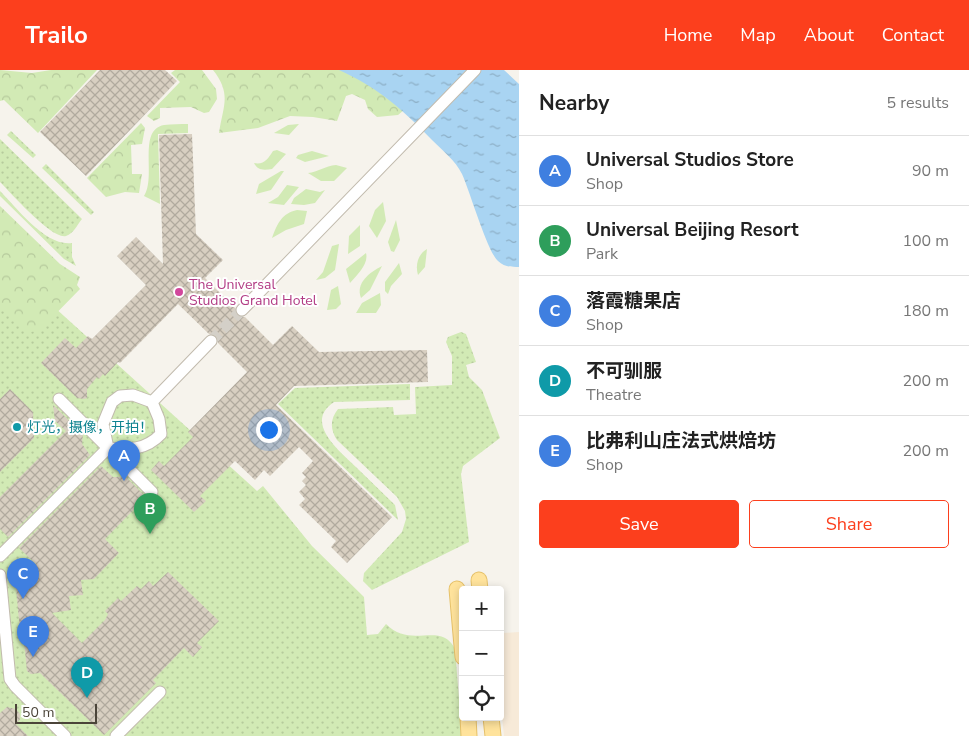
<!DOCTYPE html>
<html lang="en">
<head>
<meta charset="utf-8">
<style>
  :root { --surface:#fff; --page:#f2f2f2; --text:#222; --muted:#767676; --line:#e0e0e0; --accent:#fc3f1d }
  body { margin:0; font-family:"Nunito Sans","Noto Sans SC",sans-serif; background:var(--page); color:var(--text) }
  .controls { position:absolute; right:15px; bottom:15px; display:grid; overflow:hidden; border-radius:5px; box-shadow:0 2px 8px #0003 }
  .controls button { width:45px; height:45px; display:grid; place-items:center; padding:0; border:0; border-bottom:1px solid var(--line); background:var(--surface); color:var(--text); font:25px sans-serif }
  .scale { position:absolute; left:15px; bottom:12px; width:82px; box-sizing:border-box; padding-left:5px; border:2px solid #4b4439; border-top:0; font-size:14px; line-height:18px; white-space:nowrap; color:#4b4439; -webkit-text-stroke:4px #fff; paint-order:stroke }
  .you { position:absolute; left:268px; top:359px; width:18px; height:18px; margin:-12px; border:4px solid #fff; border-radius:50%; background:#1a73e8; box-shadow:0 0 0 8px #1a73e833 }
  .badge { display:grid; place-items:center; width:32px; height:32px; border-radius:50%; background:var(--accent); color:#fff; font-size:16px; font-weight:700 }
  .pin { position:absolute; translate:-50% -41px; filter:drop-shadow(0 1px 2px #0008) }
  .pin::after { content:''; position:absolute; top:26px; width:18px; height:15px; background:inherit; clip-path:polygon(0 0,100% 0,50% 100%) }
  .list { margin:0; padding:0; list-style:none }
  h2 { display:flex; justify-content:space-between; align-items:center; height:65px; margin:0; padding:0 20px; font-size:21px }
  h2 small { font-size:16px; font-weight:400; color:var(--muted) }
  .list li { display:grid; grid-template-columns:32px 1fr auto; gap:15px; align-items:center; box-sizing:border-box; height:70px; padding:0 20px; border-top:1px solid var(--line) }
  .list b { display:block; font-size:19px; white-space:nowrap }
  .list p { margin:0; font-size:16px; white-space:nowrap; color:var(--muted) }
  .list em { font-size:16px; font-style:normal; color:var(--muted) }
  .actions { display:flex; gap:10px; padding:15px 20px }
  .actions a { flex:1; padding:11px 0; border:1px solid var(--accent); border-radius:5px; text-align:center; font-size:18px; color:var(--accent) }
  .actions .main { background:var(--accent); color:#fff }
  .icon { flex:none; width:28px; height:28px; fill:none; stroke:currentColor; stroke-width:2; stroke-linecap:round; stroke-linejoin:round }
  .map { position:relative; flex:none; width:519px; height:666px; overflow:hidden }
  header { display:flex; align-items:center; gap:30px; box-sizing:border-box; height:70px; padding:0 25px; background:var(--accent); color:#fff }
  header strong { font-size:24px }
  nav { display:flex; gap:28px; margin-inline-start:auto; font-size:18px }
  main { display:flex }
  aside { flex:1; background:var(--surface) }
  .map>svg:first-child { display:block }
  .commercial { fill:#f7ead8 }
  .grass { fill:url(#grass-dots) }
  .forest { fill:url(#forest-crowns) }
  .garden { fill:#d2eab5 }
  .water { fill:url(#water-ripples) }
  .building { fill:url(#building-cross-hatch) }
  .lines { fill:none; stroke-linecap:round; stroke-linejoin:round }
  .minor-tunnel { stroke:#d4d0c8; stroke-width:11; stroke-dasharray:11 5.5; stroke-linecap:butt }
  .minor-casing { stroke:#c2bbae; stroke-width:13 }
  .major-casing { stroke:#e6c16a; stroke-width:17 }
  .minor { stroke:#fff; stroke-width:11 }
  .major { stroke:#ffe39c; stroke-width:15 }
  .hotel-dot { fill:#d1479c; stroke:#fff; stroke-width:2 }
  .culture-dot { fill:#0f9aa8; stroke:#fff; stroke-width:2 }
  .labels { text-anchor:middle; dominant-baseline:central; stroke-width:4; stroke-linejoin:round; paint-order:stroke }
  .hotel-label { font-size:14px; fill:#b23c85; stroke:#fff; text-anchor:start }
  .culture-label { font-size:14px; fill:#0d838f; stroke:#fff; text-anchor:start }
</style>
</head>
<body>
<header>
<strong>Trailo</strong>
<nav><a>Home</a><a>Map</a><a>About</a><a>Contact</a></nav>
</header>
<main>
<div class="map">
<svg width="519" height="666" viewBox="0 0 519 666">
  <defs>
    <pattern id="grass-dots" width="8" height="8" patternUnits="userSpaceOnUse" patternTransform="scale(1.25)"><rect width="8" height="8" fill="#d2eab5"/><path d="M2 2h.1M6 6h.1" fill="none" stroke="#b6ca9c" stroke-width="1.8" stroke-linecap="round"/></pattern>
    <pattern id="forest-crowns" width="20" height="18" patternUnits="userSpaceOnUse" patternTransform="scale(1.25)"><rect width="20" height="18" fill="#d2eab5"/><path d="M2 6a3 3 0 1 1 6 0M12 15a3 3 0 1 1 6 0" fill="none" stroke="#b6ca9c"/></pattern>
    <pattern id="water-ripples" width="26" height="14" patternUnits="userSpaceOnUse" patternTransform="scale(1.25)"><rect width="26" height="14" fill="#a9d4f2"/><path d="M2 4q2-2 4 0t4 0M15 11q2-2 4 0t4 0" fill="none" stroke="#8caec5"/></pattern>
    <pattern id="building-cross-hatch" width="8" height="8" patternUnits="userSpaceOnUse" patternTransform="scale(1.25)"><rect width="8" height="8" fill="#d8cfc1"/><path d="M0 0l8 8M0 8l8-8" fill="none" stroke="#b1aa9e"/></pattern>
  </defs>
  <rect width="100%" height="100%" fill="#f6f3ec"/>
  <path class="commercial" d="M519,562V666H504L500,626V567L503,563Z"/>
  <g class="grass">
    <path d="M11,61L36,85L33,88L7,65Z"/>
    <path d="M0,69L82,149C77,155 74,163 66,166C52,170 11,123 0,112Z"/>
    <path d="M46,94L94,142L91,145L42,98Z"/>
    <path d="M0,121C17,138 46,177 72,173V187L76,196L64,189L0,126Z"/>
    <path d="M0,188L257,421L263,416L312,476L364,527L367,565L378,564L386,554C411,580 441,550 455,579L462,666H0Z"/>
    <path d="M461,262L466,264L476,292L466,295L469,307L482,320L500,368L463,396L461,404L469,472L372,520L363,511L364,503L402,462L406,449L405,441L397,427L337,370C330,359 330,349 338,339L393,337L394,345L416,344L415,317L452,315V286L446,272L448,267Z"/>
    <path d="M410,314V330L334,332C302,353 342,383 359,400C371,412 383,423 395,435L398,450L278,334L295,318Z"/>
  </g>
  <g class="forest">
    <path d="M0,0L32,3L51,0H97L38,63L4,30L0,31Z"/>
    <path d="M175,0H202L216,19L217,29L209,42L204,43L191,37L160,38V48L154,51L147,46L180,12L171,3Z"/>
    <path d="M213,0H343L365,11L404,40L398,45L377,47L368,39L365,30L352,24L346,26L337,51L313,47L290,46L258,58L219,63C223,36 232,24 213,0Z"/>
    <path d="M141,53L145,58L142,74L131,75L132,104H142L139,123L125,122L106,127L87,108Z"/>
    <path d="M188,54V63L158,64L160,134L144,126C157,107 137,60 164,55C172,54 180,54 188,54Z"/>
    <path d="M0,136L60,194L80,207L77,215L80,219L39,261L27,262L0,238Z"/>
  </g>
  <g class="garden">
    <path d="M299,54L289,65L274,63L288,55Z"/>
    <path d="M277,80L286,84L272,99C264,100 258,101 254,93C264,95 268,89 273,81Z"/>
    <path d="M312,81L329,86L305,92L296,88L298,85Z"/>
    <path d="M336,95L347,98L334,111H321L308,103C318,102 325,96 336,95Z"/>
    <path d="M281,101H284L271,120L256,124L259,114Z"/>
    <path d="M287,115L299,117L284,135L268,133L278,127Z"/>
    <path d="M306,119L320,122L325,120L315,133L304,135L291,134L294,128Z"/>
    <path d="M383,132L386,151L377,168L369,156L375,140Z"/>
    <path d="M297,140L307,141L304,154L286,160L272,168C277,154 282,143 297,140Z"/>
    <path d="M396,150L400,170L394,182L391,181L388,172Z"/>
    <path d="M360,155V176L348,184L349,166Z"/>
    <path d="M339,174L335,200L325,208L316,210L323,202L332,176Z"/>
    <path d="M427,179L425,197L418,205C415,195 418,184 427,179Z"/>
    <path d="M366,183C369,194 357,205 350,213L346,199Z"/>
    <path d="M399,193L402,204L391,216L388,224L385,221V212Z"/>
    <path d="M382,196L370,220L361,228C355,213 370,202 382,196Z"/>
    <path d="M338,216L341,234L336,239L327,240L331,220Z"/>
    <path d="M380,223L381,235L376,243H356L362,233Z"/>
  </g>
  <path class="water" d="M339,0H504L519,14V197C511,197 504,197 498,191C488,183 470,122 462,104C455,90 443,81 432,70C402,39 379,18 339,0Z"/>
  <g class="building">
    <path d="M100,0H165L177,11L86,106L40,62Z"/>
    <path d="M192,64L196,164L223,190L205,208L235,238L237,246L245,247L273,275L292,256L319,282L427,280L428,312L294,316L276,335L392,447L347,493L331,477L336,471L299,435L305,429L299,422L306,415L302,411L306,407L302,403L313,391L299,377L270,406L264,400L255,410L235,391L200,426L206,431L194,442L151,400L159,391L164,396L193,367L188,362L247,302L218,273L217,266L209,264L178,234L120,293L118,292L105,306L103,304L99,309L97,307L87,319V328L84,329L77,328L41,293L65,268L76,278L88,266L92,269L146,215L117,186L136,167L163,194L159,65Z"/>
    <path d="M10,319L33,342L34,368L0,402V329Z"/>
    <path d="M53,335L83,364L82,374L90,385L8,467L0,459V427L66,361L55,351Z"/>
    <path d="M101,396L113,407H126L146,427L105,469L119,483L94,509L81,510L83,525L69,526L71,540L52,543L82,573L105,550L108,544L105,541L118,528L121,531L137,516L141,519L149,511L153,516L168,502L219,551L197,573L202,577L193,587L184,578L153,610L156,613L104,665L40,603L31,604L27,601L24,571L21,572L14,496L36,494L19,478Z"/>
    <path d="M7,637L16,639L20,644V649L16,654L28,666H0V643Z"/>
  </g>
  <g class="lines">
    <path class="minor-tunnel" d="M211,271L242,240"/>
    <g class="minor-casing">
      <g id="minor">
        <path d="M242,240L475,0"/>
        <path d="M59,329L152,422"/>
        <path d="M152,332L159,349L161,364C146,380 129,380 108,378L103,354L112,332L120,326L133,325L152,332L211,271"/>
        <path d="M0,486L108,378"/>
        <path d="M0,505L10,609L15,616L65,666"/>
        <path d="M116,666L160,622"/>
      </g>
    </g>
    <g class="major-casing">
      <g id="major">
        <path d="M479,510L480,520"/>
        <path d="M457,519L463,587"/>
        <path d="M468,647L469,666"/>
        <path d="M491,647L493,666"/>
      </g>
    </g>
    <use href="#minor" class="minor"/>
    <use href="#major" class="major"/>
  </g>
  <circle class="hotel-dot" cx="179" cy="222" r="5"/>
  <circle class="culture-dot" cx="17" cy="357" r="5"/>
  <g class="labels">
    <g class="hotel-label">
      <text x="189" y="214">The Universal<tspan x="189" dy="16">Studios Grand Hotel</tspan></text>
    </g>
    <g class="culture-label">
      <text x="27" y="357">灯光，摄像，开拍！</text>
    </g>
  </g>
</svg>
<div class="controls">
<button>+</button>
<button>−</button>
<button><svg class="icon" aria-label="locate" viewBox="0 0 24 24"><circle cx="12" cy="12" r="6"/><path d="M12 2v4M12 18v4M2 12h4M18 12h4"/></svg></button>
</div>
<div class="scale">50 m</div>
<div class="you"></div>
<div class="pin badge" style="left:124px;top:411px;background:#3f7fe0">A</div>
<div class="pin badge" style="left:150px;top:464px;background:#2e9e5b">B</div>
<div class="pin badge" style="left:23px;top:529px;background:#3f7fe0">C</div>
<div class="pin badge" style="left:87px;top:628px;background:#0f9aa8">D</div>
<div class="pin badge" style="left:33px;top:587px;background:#3f7fe0">E</div>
</div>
<aside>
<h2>Nearby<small>5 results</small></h2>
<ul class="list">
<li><span class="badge" style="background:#3f7fe0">A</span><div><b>Universal Studios Store</b><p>Shop</p></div><em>90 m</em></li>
<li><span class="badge" style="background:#2e9e5b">B</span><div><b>Universal Beijing Resort</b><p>Park</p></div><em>100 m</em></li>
<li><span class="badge" style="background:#3f7fe0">C</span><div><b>落霞糖果店</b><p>Shop</p></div><em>180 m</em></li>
<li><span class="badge" style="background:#0f9aa8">D</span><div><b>不可驯服</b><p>Theatre</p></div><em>200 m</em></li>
<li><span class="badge" style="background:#3f7fe0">E</span><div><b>比弗利山庄法式烘焙坊</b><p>Shop</p></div><em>200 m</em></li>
</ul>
<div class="actions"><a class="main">Save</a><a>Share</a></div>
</aside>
</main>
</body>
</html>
